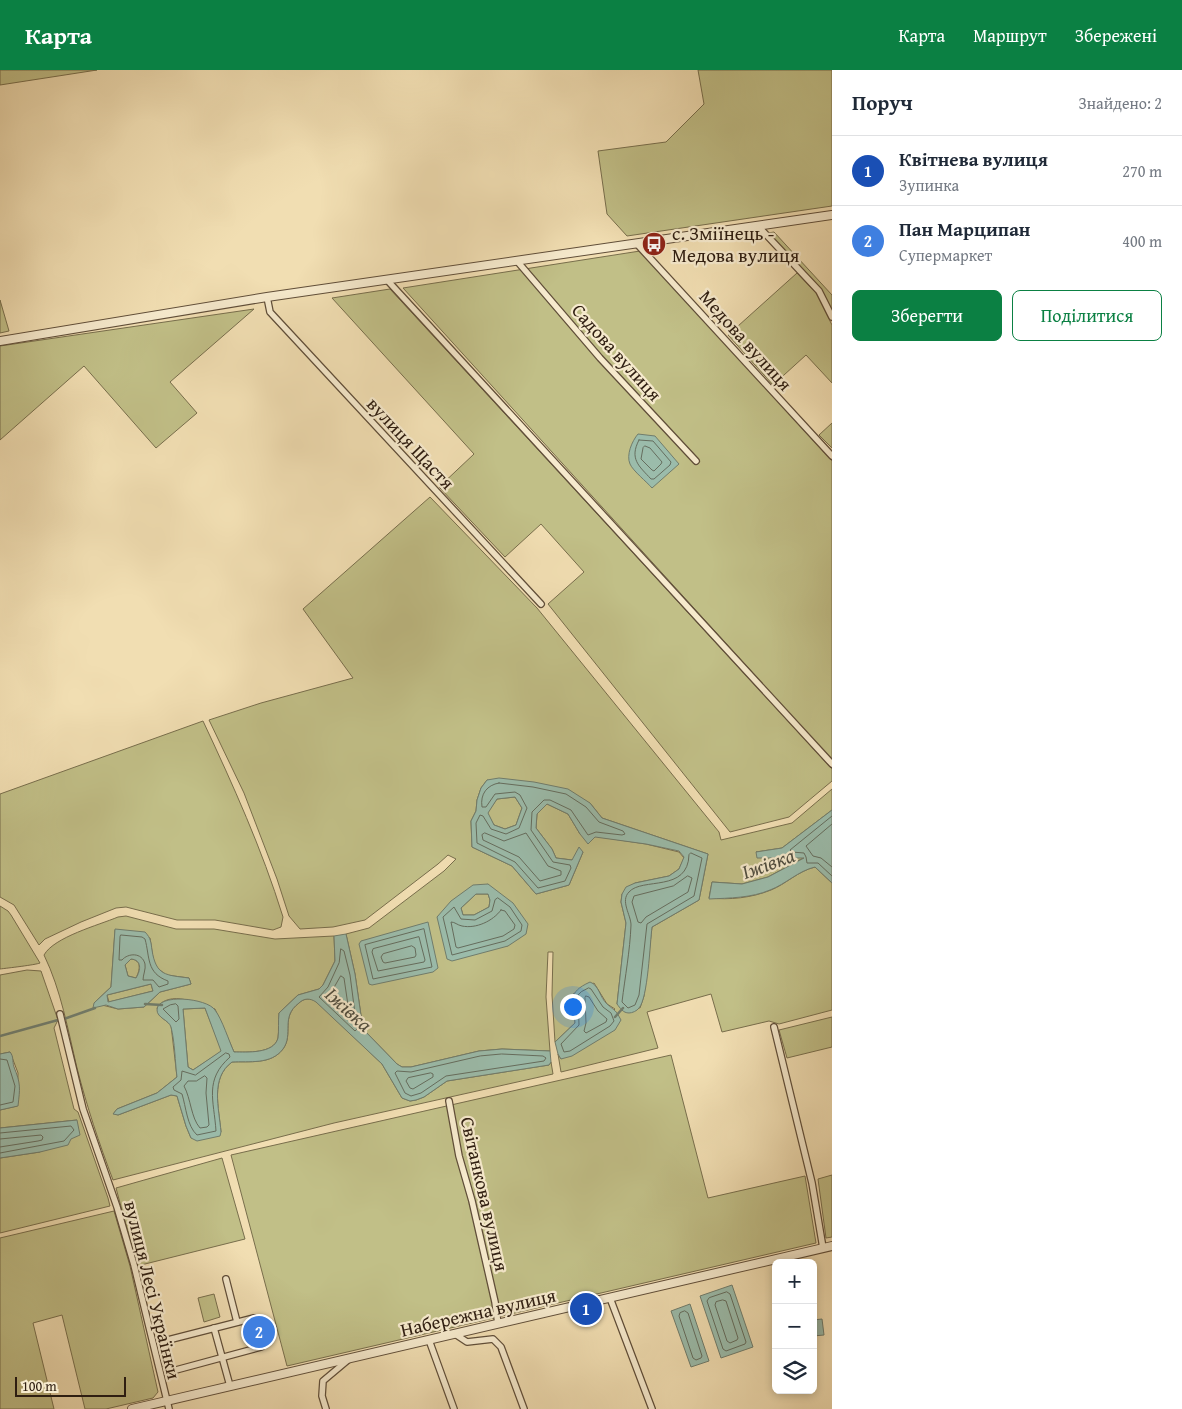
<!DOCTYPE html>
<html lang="uk">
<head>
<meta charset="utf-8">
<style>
  :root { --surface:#fff; --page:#f6f6f7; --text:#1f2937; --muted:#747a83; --line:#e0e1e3; --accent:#0b8043 }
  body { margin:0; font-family:"Gentium Book Plus",serif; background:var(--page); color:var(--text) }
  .controls { position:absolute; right:15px; bottom:15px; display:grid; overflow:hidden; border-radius:8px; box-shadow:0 2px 8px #0003 }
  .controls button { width:45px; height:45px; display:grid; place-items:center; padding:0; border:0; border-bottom:1px solid var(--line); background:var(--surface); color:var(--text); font:25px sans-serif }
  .scale { position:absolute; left:15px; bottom:12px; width:111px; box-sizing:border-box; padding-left:5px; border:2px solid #2f1e11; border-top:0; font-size:14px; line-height:18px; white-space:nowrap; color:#2f1e11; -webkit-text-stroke:4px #f6eacd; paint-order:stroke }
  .you { position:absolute; left:572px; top:936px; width:18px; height:18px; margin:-12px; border:4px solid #fff; border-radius:50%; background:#1a73e8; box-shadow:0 0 0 8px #1a73e833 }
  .badge { display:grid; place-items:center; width:32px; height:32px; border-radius:50%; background:var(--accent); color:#fff; font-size:16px; font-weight:700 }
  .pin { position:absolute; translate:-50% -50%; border:2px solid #fff; box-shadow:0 1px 5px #0006 }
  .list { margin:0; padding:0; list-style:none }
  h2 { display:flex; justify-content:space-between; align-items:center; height:65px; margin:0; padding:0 20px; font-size:21px }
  h2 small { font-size:16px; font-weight:400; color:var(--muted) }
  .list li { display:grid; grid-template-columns:32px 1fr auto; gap:15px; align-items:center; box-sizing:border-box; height:70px; padding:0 20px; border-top:1px solid var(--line) }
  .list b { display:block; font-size:19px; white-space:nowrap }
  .list p { margin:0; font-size:16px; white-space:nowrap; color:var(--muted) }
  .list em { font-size:16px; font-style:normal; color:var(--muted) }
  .actions { display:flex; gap:10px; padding:15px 20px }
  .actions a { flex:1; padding:11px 0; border:1px solid var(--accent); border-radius:8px; text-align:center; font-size:18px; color:var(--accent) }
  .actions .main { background:var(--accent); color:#fff }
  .icon { flex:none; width:28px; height:28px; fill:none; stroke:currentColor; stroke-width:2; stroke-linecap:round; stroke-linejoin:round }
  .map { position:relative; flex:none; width:832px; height:1339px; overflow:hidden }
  header { display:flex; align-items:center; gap:30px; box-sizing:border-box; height:70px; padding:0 25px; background:var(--accent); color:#fff }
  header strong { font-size:24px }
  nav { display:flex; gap:28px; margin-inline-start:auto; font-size:18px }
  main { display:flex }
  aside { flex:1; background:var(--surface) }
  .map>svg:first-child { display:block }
  .green { fill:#c1bf87; stroke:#786e4c; fill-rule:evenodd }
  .water { fill:#9bbcab; stroke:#707d6d; fill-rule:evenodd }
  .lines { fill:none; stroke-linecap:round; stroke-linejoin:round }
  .shore { stroke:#656d5e; stroke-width:1 }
  .stream { stroke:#707d6d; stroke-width:2.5 }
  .minor-casing { stroke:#604e39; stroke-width:8 }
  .tertiary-casing { stroke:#604e39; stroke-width:10 }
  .minor { stroke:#f6eacd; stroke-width:5.5 }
  .tertiary { stroke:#f6eacd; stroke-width:8 }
  .labels { text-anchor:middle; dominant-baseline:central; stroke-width:4.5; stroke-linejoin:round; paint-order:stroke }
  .poi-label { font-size:19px; fill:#2f1e11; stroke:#f6eacd; text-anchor:start }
  .street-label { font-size:19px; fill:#2f1e11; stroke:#f6eacd }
  .water-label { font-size:20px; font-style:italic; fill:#4f4d3f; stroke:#f6eacd }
</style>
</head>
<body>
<header>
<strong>Карта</strong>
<nav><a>Карта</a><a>Маршрут</a><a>Збережені</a></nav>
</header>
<main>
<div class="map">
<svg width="832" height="1339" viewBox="0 0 832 1339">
  <rect width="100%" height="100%" fill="#f1deb2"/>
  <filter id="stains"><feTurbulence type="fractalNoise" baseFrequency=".004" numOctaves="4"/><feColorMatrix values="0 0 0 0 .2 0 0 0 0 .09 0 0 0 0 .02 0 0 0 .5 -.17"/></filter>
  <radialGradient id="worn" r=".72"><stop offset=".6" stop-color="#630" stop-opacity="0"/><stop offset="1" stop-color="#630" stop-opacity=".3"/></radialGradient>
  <g class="green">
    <path d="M0,0H97L0,15Z"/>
    <path d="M698,0H832V136L627,166L607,144L598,81L666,72L704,34Z"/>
    <path d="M774,162L832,225V241L821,219L768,163Z"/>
    <path d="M640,181L832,391V690L403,218Z"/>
    <path d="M797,203L816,223L832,255V313L806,285L773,315L728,265Z"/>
    <path d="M390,219L832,699V711L789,747L730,762L548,534L584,502L541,454L505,487L439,417L474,384L332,228Z"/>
    <path d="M0,230L9,261L0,263Z"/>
    <path d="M254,239L170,312L197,343L156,378L84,296L0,370V276Z"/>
    <path d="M832,353V378L819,365Z"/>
    <path d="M430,427L537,538L719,762L721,770L792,753L832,719V740L782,778L756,782L805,787L768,807L742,814L712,812L709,828C730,830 751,828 771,820C786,814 798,801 815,797L832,813V940L779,954L769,951L722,962L711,924L647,942L658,978L561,1002L558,984L561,989L615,939L607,934L594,913L573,924L575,953L555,972L552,925L553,882H548L546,927L550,981L502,979L479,981L411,997H402L397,994L363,959L355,904L346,864L369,858L444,801L456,789L448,785L438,794L365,850L333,857L300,859L289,846L277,809L244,723L209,650L261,633L353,608L303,539ZM487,710L590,733L602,748L708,784L699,830L652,857L644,926L640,938L617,934L626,853L621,832L622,824L635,813L669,806L679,799L684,788L679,782L646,774L580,764L568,744L547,734L537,744L536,758L552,779L556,788L572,790L583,782L569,815L536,824L512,796L472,777L471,751L476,741L477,730L481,718ZM488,814L508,876L437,847Z"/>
    <path d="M203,651C233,715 262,779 283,847L281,857L273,860L215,850H177L126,837L116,838L81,852L45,869L39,875L14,835L0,827V724Z"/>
    <path d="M515,727L522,738L516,755L505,759L494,755L487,743L497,729Z"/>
    <path d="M476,824H488L490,830L489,837L474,845H463L461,838Z"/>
    <path d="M0,836L8,841L11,845L40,893C35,895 8,898 0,899Z"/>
    <path d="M126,846L176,859H214L275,869L334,866L335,891L323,915L319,919L298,925L279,943C279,951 279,960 278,968C274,984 247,982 234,982L215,939C199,934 169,919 157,938L160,946L171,955L177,1007L157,1023L117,1039L114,1043L118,1045L171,1025L177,1026L186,1056L191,1068L221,1062C219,1038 210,1008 232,992C249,991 271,995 283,979C294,964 280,947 299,933C304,928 310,928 316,931L382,994L402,1028L410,1031L416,1030L424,1027L447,1011L549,995L551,992L553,1004L334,1053L113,1110C99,1073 87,1037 77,998C68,960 61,920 44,885C54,867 99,855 118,847ZM115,860L150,868L154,895L166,905L189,908L191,914L160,922L144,937L118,939L94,933L111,917Z"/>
    <path d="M131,889C142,890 140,900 136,908L128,906L125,895Z"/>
    <path d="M27,900L41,901L58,950L54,958L74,1039L78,1042L108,1128L110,1136L0,1163V1088L40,1082L77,1050L0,1058V1040L17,1036L18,1003L10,982L0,984V905Z"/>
    <path d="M151,914L153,921L109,932L107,925Z"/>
    <path d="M205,938L222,981L193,1000L188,997L183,939Z"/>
    <path d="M832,947V977L787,988L779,960Z"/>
    <path d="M671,985L708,1128L805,1106L816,1173L287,1296L231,1085Z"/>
    <path d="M222,1088L245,1169L137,1196L116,1118Z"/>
    <path d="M832,1105V1167L826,1168L818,1109Z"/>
    <path d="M114,1141L130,1196L158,1322L153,1328L106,1339H85L62,1245L33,1253L54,1339H0V1168Z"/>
    <path d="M214,1224L220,1247L204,1252L198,1228Z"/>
  </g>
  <g class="water">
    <path d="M638,364L655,366L679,394L652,418C647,412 633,401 630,394C626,385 632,371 638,364Z"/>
    <path d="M499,708L534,712L568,719L590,733L602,748L708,784L699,830L652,857C650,873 648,928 639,938C637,941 632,943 629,943C623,943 620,938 617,934L626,853L621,832L622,824L626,817L635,813L669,806L679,799L684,787L679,781L646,774L595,767L588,774L580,764L568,744L547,734L537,744L536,758L552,779L556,788L572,790L579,777L583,782L569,815L536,824L512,796L472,777L471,751L476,741L477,730L481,718L487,710ZM515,727L522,738L516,755L505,759L494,755L488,743L497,729Z"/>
    <path d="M832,740V813L815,797C798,801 786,814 770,820C751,828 730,828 709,829L712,812L742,814L768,807L804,788H757L756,782L782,778Z"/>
    <path d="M488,814L513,833L528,854L526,864L508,876L452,891L447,889L437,847L451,831L473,815ZM476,824H488L490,830L489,837L474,845H463L461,838Z"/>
    <path d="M428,852L438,898L433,902L372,915L369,914L359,874L361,871Z"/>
    <path d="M115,859L145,862C151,868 151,873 152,880C156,906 166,905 189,908L191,914L160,922L144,937L118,939L106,935L93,938L94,933L111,917ZM131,889C142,890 141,900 136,908L128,906L125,895ZM151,914L153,921L108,932L107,925Z"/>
    <path d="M346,864L355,904L363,959L397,994L402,997H411L479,981L502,979L550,981L551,992L549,995L447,1011L424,1027L416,1030L410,1031L402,1028L382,994L316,932C310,928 304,928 299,933C280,947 294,964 283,979C271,995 249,991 232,992C210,1008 219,1038 221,1062L220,1066L197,1071L191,1068L186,1056L177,1026L171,1025L118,1045L113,1044L117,1039L157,1023L177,1007C175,992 175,972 171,957C169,950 157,948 157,940C157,923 207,928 215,940C222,949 229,971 234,982C247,982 274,984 278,968C279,960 278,951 279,943L298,925L319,919L323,915L335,891L334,866ZM205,938L221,981L193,1000L188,997L183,939Z"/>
    <path d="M590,912C599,915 600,928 607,934C616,942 615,939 621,950L615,960L572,986L561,989L558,984L555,972L575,953C574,930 566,923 590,912Z"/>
    <path d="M10,982C14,987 12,990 14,997C21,1014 20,1018 18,1036L0,1040V984Z"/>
    <path d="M77,1050L80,1065L71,1069L68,1075L40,1082L0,1088V1058Z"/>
    <path d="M732,1215L753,1277L721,1288L700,1226Z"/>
    <path d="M690,1234L709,1291L691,1297L671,1241Z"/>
    <path d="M822,1249L824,1265L813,1266V1250Z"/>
  </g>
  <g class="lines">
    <g class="shore">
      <path d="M639,370L653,371L671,392L670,395L654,409H651C639,396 629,389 639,370Z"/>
      <path d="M645,376L650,378L662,392L661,394L654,401L652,400L641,389L643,378Z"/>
      <path d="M499,713L533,717L566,724L586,737L599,752L623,761L625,764L622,765L596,762L588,765L571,740L550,730H544L532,742L531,760L553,792L570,795L571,798L565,811L538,818L515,792L477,773L476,753L480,745L483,746L491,759L506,764L519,758L527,738L520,725L515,722L495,724L486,737H482C480,724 487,715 499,713Z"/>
      <path d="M832,746L790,780L792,782L804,783L806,787L807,793H818L832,806"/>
      <path d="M832,754L806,776L813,786L821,788L832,797"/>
      <path d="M485,763L504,771L526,763L548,796L561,801V805L540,811L519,787L483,770L482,765Z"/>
      <path d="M691,783L702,788L694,826L647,854L639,925L635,935L628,938L622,932C625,907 630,881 631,855C631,845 620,831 629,822C642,807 688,823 689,785Z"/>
      <path d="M688,806L692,808L688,822L646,847L641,853L638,852L632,832L634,826L673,816Z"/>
      <path d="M498,828L510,837L522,855L521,861L505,871L452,885L443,847L454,837L461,849L475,850L492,841L495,830Z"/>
      <path d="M501,840L505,841L515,855L514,859L503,866L458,878L456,877L451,852C455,852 457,855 462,856C476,859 493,851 501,840Z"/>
      <path d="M424,859L432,897L373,909L365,875Z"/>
      <path d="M121,865L142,867L145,869C150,887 146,903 168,911V914L159,917L153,910H143C143,905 146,899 145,894C142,882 128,883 122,890H119L120,867Z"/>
      <path d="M419,867L425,890L424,892L378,901L372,882L373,879Z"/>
      <path d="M412,876L415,878L416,885L415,887L385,893L383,892L381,887L383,884Z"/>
      <path d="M341,879L344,881L350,905L357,959L355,961L319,927L328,917L339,893Z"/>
      <path d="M341,906L344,908L349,942L347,944L329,927Z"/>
      <path d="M589,918L591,919L603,937L611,943L614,951L610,956L570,981L564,982L561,974L579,955L578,925L581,922Z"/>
      <path d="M586,926L589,927L598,941L607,949L606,952L586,963L584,961L586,953L585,928Z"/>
      <path d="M176,934L178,936L179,949L176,952L163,939L170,935Z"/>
      <path d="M226,983L229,984L230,987C204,1010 214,1030 216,1061L197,1065C187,1056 186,1037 182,1024L174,1020L173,1017L181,1010L182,1001L195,1005Z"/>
      <path d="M502,984L543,986L546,988L544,991L446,1006L421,1023L411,1026L405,1023L395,1003L397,1001L411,1002L480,986Z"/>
      <path d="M0,989L7,990L15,1016L13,1032L0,1035"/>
      <path d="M431,1003L433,1004V1007L413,1019L410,1018L406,1011L408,1008Z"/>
      <path d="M205,1006L207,1008L206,1023L209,1055L207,1057L200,1058C191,1048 191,1029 184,1016L188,1011H196Z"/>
      <path d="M0,1063L71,1056L74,1060L64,1071L0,1083"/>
      <path d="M0,1069L41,1065L43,1067L42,1070L38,1071L0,1077"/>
      <path d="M727,1222L730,1224L746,1272L745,1274L726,1281L723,1279L707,1231L709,1228Z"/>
      <path d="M723,1230L726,1231L738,1268L737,1270L730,1273L727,1271L715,1235L716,1232Z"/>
      <path d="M685,1241L688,1243L702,1286L701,1288L696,1290L693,1288L679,1246L680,1243Z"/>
    </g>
    <g class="stream">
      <path d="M145,934L162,935"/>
      <path d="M615,947L623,938"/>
      <path d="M64,949L95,938"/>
      <path d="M0,966L58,950"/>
    </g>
    <g class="minor-casing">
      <g id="minor">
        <path d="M758,156L819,221L832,247"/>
        <path d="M637,174L832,386"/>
        <path d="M517,191L600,288L696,391"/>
        <path d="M388,211L832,694"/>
        <path d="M267,227L270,242L541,534"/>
        <path d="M60,944L83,1039L117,1137L134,1195L169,1339"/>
        <path d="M774,957L812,1113L823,1178"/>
        <path d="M449,1031L459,1086L472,1131L495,1232L498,1254"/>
        <path d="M226,1209L237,1252"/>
        <path d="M610,1228L652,1339"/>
        <path d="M214,1258L230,1316"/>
        <path d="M455,1264L467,1272L493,1269L501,1277L524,1339"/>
        <path d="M168,1270L254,1248"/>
        <path d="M429,1270L454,1339"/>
        <path d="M176,1300L261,1277"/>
        <path d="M326,1339L322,1326L323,1311L348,1290"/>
      </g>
    </g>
    <g class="tertiary-casing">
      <g id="tertiary">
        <path d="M0,271L267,227L832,145"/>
        <path d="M132,1339L832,1176"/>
      </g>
    </g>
    <use href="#minor" class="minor"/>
    <use href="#tertiary" class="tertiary"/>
  </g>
  <defs>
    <g id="bus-disc" transform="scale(1.25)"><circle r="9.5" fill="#8f2418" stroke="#f6eacd"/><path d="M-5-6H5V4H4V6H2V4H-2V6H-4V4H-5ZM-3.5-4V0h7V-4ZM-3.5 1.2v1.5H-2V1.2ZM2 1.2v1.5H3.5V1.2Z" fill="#fff"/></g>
  </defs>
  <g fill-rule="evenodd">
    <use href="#bus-disc" x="654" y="174"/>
  </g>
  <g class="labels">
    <g class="poi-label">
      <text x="672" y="163">с. Зміїнець -<tspan x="672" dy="22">Медова вулиця</tspan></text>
    </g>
    <g class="street-label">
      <text transform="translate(746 270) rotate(48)">Медова вулиця</text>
      <text transform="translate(617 282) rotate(48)">Садова вулиця</text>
      <text transform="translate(411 373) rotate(47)">вулиця Щастя</text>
      <text transform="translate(485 1124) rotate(77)">Світанкова вулиця</text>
      <text transform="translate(153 1220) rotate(76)">вулиця Лесі Українки</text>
      <text transform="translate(478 1242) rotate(-13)">Набережна вулиця</text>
    </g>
    <g class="water-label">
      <text transform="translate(768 793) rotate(-20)">Іжівка</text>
      <text transform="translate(349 939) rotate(42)">Іжівка</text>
    </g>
  </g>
  <rect width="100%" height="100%" filter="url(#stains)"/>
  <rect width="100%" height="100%" fill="url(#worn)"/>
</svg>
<div class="controls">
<button>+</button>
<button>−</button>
<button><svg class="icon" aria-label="layers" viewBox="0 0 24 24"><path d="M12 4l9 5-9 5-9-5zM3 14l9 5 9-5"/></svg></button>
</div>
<div class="scale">100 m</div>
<div class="you"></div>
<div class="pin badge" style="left:586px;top:1239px;background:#1a4fb4">1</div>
<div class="pin badge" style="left:259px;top:1262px;background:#3f7fe0">2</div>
</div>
<aside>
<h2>Поруч<small>Знайдено: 2</small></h2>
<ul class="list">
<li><span class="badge" style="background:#1a4fb4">1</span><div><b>Квітнева вулиця</b><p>Зупинка</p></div><em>270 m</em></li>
<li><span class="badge" style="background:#3f7fe0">2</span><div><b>Пан Марципан</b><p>Супермаркет</p></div><em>400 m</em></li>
</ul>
<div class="actions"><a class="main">Зберегти</a><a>Поділитися</a></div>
</aside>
</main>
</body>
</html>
